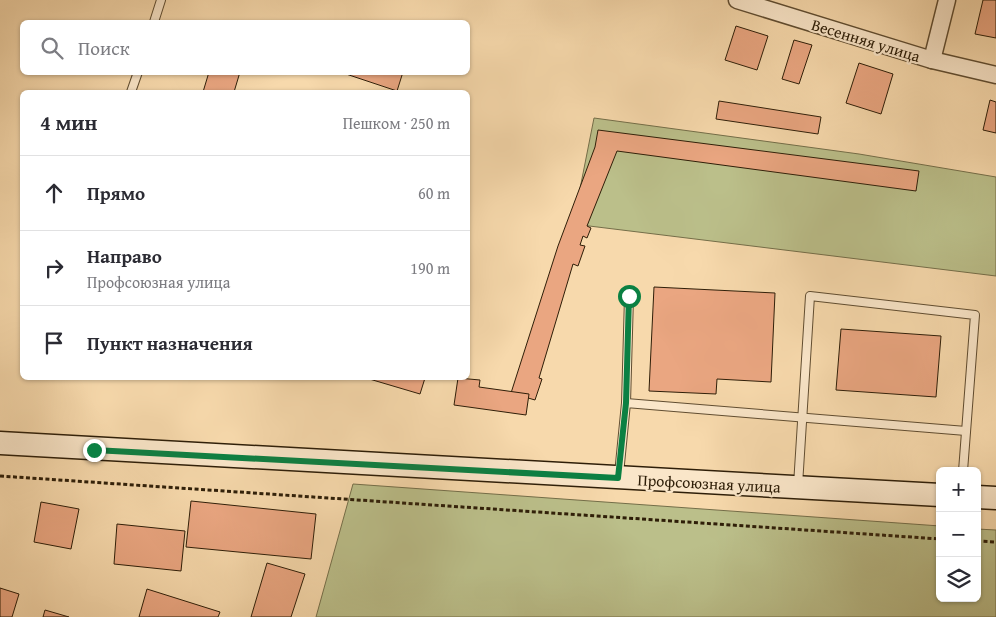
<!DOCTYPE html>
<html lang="ru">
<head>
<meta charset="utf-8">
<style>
  :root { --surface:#fff; --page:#f2f2f3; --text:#2b2b33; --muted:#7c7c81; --line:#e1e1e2 }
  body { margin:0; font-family:"Gentium Book Plus",serif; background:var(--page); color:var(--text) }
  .controls { position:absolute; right:15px; bottom:15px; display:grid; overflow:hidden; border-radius:8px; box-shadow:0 1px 4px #0004 }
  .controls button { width:45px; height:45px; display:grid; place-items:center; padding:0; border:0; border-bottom:1px solid var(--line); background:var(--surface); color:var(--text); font:25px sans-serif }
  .stop { position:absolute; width:15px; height:15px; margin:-11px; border:4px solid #0b8043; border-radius:50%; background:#fff }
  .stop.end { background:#0b8043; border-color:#fff; box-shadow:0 1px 5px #0008 }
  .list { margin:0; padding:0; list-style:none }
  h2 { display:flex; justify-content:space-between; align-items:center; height:65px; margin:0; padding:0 20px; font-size:21px }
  h2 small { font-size:16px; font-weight:400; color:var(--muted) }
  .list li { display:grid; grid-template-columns:32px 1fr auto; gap:15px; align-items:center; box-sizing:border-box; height:75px; padding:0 20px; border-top:1px solid var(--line) }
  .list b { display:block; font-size:19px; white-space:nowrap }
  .list p { margin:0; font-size:16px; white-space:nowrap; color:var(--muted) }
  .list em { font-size:16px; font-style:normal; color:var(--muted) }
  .icon { flex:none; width:28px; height:28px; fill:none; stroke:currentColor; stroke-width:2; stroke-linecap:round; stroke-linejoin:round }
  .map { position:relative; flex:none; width:996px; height:617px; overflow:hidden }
  .search { position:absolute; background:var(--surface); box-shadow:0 1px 4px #0004; left:20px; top:20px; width:450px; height:55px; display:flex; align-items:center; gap:12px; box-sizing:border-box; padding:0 18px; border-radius:8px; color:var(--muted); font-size:19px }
  .panel { position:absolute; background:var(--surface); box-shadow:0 1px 4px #0004; left:20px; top:90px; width:450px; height:290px; border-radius:8px }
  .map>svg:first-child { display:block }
  .green { fill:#bbbf8a; stroke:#746e49 }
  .building { fill:#eaa681; stroke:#2e1e08 }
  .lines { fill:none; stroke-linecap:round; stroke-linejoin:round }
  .lane-casing { stroke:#604d31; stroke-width:10 }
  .street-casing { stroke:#604d31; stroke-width:19 }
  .secondary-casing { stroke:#2e1e08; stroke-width:25 }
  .path { stroke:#2e1e08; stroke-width:3; stroke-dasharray:4 2.5; stroke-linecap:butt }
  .lane { stroke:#fae6c9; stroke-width:8 }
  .street { stroke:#fae6c9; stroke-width:16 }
  .secondary { stroke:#fae6c9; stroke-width:22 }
  .route { stroke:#0b8043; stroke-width:6 }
  .labels { text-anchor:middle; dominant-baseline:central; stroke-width:4.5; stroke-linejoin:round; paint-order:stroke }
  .street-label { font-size:16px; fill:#2e1e08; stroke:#fae6c9 }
</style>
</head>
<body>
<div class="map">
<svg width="996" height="617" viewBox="0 0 996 617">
  <rect width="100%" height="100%" fill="#f7d9ac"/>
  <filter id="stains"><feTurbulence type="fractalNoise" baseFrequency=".004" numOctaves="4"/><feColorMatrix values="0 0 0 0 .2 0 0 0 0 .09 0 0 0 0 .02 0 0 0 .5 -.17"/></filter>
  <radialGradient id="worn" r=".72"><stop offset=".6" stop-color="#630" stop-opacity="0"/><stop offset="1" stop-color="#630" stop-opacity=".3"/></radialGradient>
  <g class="green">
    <path d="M594,118L859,154L996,177V276L573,224Z"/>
    <path d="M353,484L940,526V598H977V529L996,530V617H316Z"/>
  </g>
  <g class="building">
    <path d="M983,0H996V38L975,34Z"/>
    <path d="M736,26L768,36L757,70L725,60Z"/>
    <path d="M794,40L812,45L799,84L782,79Z"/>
    <path d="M859,63L893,74L881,114L846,103Z"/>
    <path d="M209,72H240L234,92H203Z"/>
    <path d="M340,72H403L397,91Z"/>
    <path d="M990,100L996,102V133L983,130Z"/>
    <path d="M719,101L821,117L818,134L716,119Z"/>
    <path d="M598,130L919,171L916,191L617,151L587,226L591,228L587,238L583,236L580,245L585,246L578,266L573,264L539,378L542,379L535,400L511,393L558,246L595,147Z"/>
    <path d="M654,287L775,293L771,382L717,379L716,394L649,391Z"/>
    <path d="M841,329L941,336L936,397L836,390Z"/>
    <path d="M366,378H425L420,394Z"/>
    <path d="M458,378L480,380L479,387L529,394L526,415L454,405Z"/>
    <path d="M191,501L316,514L311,559L186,547Z"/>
    <path d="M41,502L79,509L71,549L34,542Z"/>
    <path d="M117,524L185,531L181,571L114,564Z"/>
    <path d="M267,563L305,574L291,617H251Z"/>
    <path d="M0,588L19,594L12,617H0Z"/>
    <path d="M147,589L220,612L218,617H139Z"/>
    <path d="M45,610L69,617H43Z"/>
  </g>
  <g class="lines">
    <g class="lane-casing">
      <g id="lane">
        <path d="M154,22L161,0"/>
        <path d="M131,92L138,72"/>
        <path d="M626,403L629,297"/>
        <path d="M619,474L626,403L966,431"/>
        <path d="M798,485L810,296L975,315L963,471"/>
      </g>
    </g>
    <g class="street-casing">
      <g id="street">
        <path d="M737,0L932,60L996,75"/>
        <path d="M932,60L947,0"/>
      </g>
    </g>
    <g class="secondary-casing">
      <g id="secondary">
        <path d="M0,443L940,495"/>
        <path d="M977,497L996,498"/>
      </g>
    </g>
    <g class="path">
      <path d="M0,476L940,539"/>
      <path d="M977,541L996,542"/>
    </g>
    <use href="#lane" class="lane"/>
    <use href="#street" class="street"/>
    <use href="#secondary" class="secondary"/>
  </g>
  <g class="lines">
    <path class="route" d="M94,450L618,478L626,403L629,296"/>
  </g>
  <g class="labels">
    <g class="street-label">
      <text transform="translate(866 40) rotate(17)">Весенняя улица</text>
      <text transform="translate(709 483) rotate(3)">Профсоюзная улица</text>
    </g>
  </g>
  <rect width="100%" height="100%" filter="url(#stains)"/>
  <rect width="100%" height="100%" fill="url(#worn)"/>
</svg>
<div class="controls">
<button>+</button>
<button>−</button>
<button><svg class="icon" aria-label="layers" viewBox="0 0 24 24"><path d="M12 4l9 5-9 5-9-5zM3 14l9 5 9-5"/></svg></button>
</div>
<div class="stop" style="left:629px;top:296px"></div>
<div class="stop end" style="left:94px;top:450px"></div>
<div class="search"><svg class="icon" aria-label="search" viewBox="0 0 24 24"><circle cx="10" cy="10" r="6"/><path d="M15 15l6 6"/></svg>Поиск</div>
<section class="panel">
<h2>4 мин<small>Пешком · 250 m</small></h2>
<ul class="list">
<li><svg class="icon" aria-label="ahead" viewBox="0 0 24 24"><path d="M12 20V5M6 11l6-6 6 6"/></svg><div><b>Прямо</b></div><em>60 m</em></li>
<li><svg class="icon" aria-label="right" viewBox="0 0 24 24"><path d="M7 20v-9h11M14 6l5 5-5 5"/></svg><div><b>Направо</b><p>Профсоюзная улица</p></div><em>190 m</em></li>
<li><svg class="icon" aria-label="arrive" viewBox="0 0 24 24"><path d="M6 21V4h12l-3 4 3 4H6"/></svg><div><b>Пункт назначения</b></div></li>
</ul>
</section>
</div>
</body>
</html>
